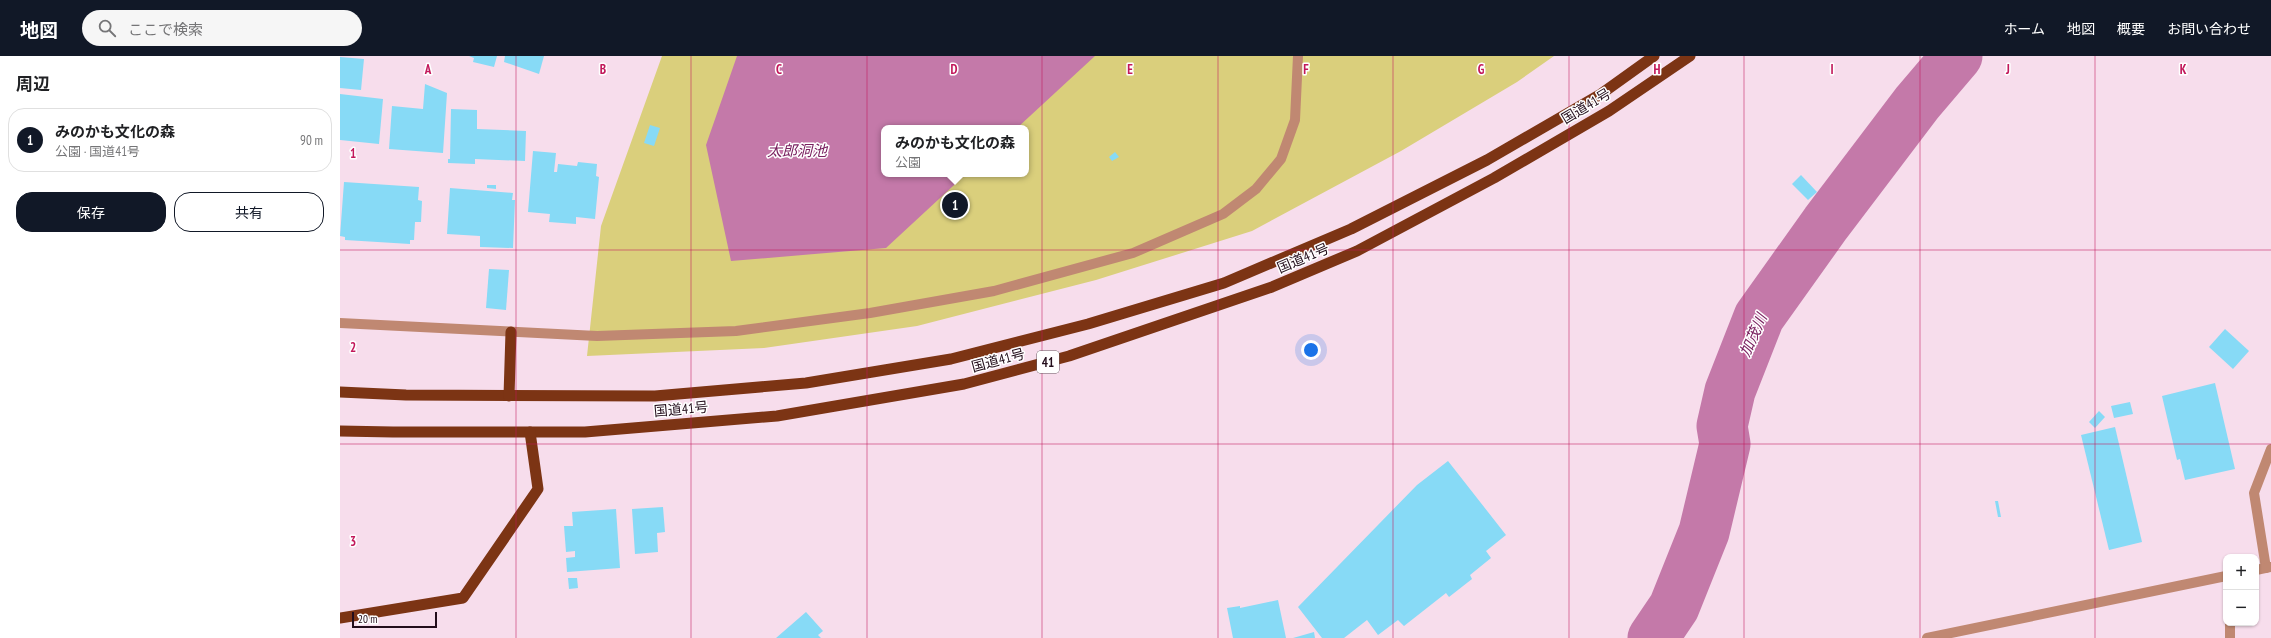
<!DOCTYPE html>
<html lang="ja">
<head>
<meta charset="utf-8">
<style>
  :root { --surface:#fff; --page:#f6f6f6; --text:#202124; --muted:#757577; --line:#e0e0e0; --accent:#111827 }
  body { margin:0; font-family:"PT Sans Narrow","Noto Sans JP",sans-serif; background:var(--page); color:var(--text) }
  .controls { position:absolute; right:12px; bottom:12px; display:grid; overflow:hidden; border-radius:8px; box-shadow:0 1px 3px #0004 }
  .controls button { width:36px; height:36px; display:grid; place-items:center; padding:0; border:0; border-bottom:1px solid var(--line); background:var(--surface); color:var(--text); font:20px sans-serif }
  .scale { position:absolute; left:12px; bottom:10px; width:85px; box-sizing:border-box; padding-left:4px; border:2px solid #230d1b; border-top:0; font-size:11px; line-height:14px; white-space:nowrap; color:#230d1b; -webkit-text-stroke:3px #fff; paint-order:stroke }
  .you { position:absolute; left:971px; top:294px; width:14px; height:14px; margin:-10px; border:3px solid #fff; border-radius:50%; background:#1a73e8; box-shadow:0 0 0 6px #1a73e833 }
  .badge { display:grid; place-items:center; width:26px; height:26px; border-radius:50%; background:var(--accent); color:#fff; font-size:13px; font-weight:700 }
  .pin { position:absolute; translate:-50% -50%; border:2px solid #fff; box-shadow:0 1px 4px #0006 }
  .popup { position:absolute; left:541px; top:69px; width:148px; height:52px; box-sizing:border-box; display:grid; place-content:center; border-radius:8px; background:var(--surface); filter:drop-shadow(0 1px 3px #0005); font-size:13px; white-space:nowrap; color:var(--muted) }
  .popup b { font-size:15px; color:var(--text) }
  .popup::after { content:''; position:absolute; left:50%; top:100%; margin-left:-8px; border:8px solid transparent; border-top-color:var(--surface) }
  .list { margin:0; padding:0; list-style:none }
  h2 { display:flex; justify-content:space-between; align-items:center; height:52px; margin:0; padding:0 16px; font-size:17px }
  h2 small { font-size:13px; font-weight:400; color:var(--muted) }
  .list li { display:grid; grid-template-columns:26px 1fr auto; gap:12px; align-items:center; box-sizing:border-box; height:64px; margin:0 8px 8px; padding:0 8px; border:1px solid var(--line); border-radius:16px }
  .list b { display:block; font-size:15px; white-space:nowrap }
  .list p { margin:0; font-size:13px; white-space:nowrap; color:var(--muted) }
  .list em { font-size:13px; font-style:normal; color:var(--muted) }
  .actions { display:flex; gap:8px; padding:12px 16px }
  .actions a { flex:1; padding:9px 0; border:1px solid var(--accent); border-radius:16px; text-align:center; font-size:14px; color:var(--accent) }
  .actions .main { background:var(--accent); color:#fff }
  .icon { flex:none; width:22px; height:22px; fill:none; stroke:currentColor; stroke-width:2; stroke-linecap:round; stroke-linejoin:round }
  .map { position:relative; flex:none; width:1931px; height:582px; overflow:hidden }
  header { display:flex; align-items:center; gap:24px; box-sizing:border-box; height:56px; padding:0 20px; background:var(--accent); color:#fff }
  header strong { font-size:19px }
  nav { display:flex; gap:22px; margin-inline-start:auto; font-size:14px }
  .search { width:280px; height:36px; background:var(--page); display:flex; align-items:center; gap:10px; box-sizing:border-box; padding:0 14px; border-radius:22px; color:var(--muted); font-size:15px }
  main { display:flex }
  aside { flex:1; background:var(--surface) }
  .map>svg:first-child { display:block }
  .green { fill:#dacf7c; fill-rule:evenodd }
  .water { fill:#c479a9 }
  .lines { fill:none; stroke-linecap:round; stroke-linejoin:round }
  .river { stroke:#c479a9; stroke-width:51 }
  .building { fill:#87daf6 }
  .minor { stroke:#c08872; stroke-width:10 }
  .tertiary { stroke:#c08872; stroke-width:10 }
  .trunk { stroke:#7c3414; stroke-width:11 }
  .grid { fill:none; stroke:#c2185b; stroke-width:1; stroke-opacity:0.55 }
  .labels { text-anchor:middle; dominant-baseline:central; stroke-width:3; stroke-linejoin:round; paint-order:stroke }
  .shield { fill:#fff; stroke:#65565f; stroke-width:1 }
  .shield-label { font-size:13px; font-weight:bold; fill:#230d1b }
  .street-label { font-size:14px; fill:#230d1b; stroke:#fff }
  .water-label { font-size:15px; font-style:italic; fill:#7a2160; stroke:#fff }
  .grid-label { font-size:13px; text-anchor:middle; font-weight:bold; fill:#c2185b; stroke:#fff; stroke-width:3; stroke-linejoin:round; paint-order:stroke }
</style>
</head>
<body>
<header>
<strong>地図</strong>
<div class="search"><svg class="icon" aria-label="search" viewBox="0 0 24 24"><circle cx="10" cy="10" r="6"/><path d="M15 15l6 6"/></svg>ここで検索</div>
<nav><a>ホーム</a><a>地図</a><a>概要</a><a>お問い合わせ</a></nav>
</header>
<main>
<aside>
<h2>周辺<small></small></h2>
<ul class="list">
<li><span class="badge">1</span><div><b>みのかも文化の森</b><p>公園 · 国道41号</p></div><em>90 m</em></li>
</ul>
<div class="actions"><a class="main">保存</a><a>共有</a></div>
</aside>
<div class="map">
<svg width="1931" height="582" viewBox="0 0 1931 582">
  <rect width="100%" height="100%" fill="#f7ddec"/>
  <path class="green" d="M322,0H1214L1177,26L1061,95L912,175L756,224L577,270L424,292L247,300L261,170ZM544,72H686V118H544Z"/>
  <path class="water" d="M397,0H755L677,72H544V118H626L546,192L391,205L366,89Z"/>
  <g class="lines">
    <path class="river" d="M1313,582L1334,551L1364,476L1385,388L1382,370L1390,335L1419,261L1486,167L1577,47L1617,0"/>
  </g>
  <g class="building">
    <path d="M129,0H157L154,11L133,6L134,2Z"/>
    <path d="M165,0H204L199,18L164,6Z"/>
    <path d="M0,1L24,3L21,34L0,32Z"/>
    <path d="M85,28L107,37L103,97L49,93L52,50L83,53Z"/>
    <path d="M0,38L43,43L39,88L0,84Z"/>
    <path d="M111,53L137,54V73L186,75L185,105L135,103V108L108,107V103H110Z"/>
    <path d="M310,69L320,72L314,90L304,87Z"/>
    <path d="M193,95L216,97L214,116H217L218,108L237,110L238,106L257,108L256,120L259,121L255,163L236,161V168L209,166L210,158L188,156Z"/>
    <path d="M775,96L779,101L772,105L769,101Z"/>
    <path d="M1461,119L1477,136L1468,144L1452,128Z"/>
    <path d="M4,126L79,131L78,144L82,145L81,166H75L74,184H70V188L5,184V181L0,180Z"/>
    <path d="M147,129H156V133L147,132Z"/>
    <path d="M110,132L173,137L172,144H175L173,192L140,191V180L107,178Z"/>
    <path d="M149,213L169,214L166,254L146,252Z"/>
    <path d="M1885,273L1909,295L1893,313L1869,291Z"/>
    <path d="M1875,327L1895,413L1845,424L1840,403L1837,404L1822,340Z"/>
    <path d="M1790,346L1793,358L1774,362L1771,350Z"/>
    <path d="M1759,355L1765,361L1755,372L1749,366Z"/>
    <path d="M1775,371L1802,486L1769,494L1741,379Z"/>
    <path d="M1108,405L1166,479L1146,495L1151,502L1130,519L1132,523L1109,541L1106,537L1064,570L1058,564L1038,579L1027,564L1004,582H982L958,551L1077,429Z"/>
    <path d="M1655,445H1658L1661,461H1658Z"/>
    <path d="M323,451L325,476L317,477L318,496L295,498L292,453Z"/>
    <path d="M276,453L280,512L227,516L226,502L235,501V495L226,496L224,470H233L232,456Z"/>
    <path d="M228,522H237L238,532L229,533Z"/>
    <path d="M938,544L946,582H893L887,552L900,550V552Z"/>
    <path d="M466,556L483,575L478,579L481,582H436Z"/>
    <path d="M974,576L975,582H953Z"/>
  </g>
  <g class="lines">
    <g class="minor">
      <path d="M0,267L257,280L396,275L530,257L654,235L793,197L883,158L916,133L941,103L955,64L958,0"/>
      <path d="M1926,512L1914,437L1931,393"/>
    </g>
    <g class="tertiary">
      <path d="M1916,514L1931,511"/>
      <path d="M1890,567V582"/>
      <path d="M1587,582L1886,520"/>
    </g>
    <g class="trunk">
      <path d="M0,336L66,339L315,340L466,327L611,303L748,268L884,227L1011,173L1147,104L1261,38L1314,0"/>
      <path d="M169,340L171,276"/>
      <path d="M0,375L53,376H245L437,360L624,328L729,300L932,231L1017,195L1154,122L1269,55L1350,0"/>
      <path d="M0,562L123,542L198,433L190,376"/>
    </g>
  </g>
  <path class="grid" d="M176,0V582M351,0V582M527,0V582M702,0V582M878,0V582M1053,0V582M1229,0V582M1404,0V582M1580,0V582M1755,0V582M0,194H1931M0,388H1931"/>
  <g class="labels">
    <rect class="shield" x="697" y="295" width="22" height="22" rx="3"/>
    <g class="shield-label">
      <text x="708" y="306">41</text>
    </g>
    <g class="street-label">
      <text transform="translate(1246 50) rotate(-31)">国道41号</text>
      <text transform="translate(963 202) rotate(-23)">国道41号</text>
      <text transform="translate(658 304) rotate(-15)">国道41号</text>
      <text transform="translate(341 353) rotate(-5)">国道41号</text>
    </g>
    <g class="water-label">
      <text x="457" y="94">太郎洞池</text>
      <text transform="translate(1413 279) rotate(-66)">加茂川</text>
    </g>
  </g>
  <g class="grid-label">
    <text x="88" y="18">A</text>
    <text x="263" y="18">B</text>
    <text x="439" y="18">C</text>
    <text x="614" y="18">D</text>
    <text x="790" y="18">E</text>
    <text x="966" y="18">F</text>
    <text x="1141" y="18">G</text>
    <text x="1317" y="18">H</text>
    <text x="1492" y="18">I</text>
    <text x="1668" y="18">J</text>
    <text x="1843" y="18">K</text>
    <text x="13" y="102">1</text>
    <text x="13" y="296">2</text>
    <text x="13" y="490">3</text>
  </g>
</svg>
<div class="controls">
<button>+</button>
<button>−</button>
</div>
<div class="scale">20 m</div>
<div class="you"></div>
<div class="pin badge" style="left:615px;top:149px">1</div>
<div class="popup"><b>みのかも文化の森</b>公園</div>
</div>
</main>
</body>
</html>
